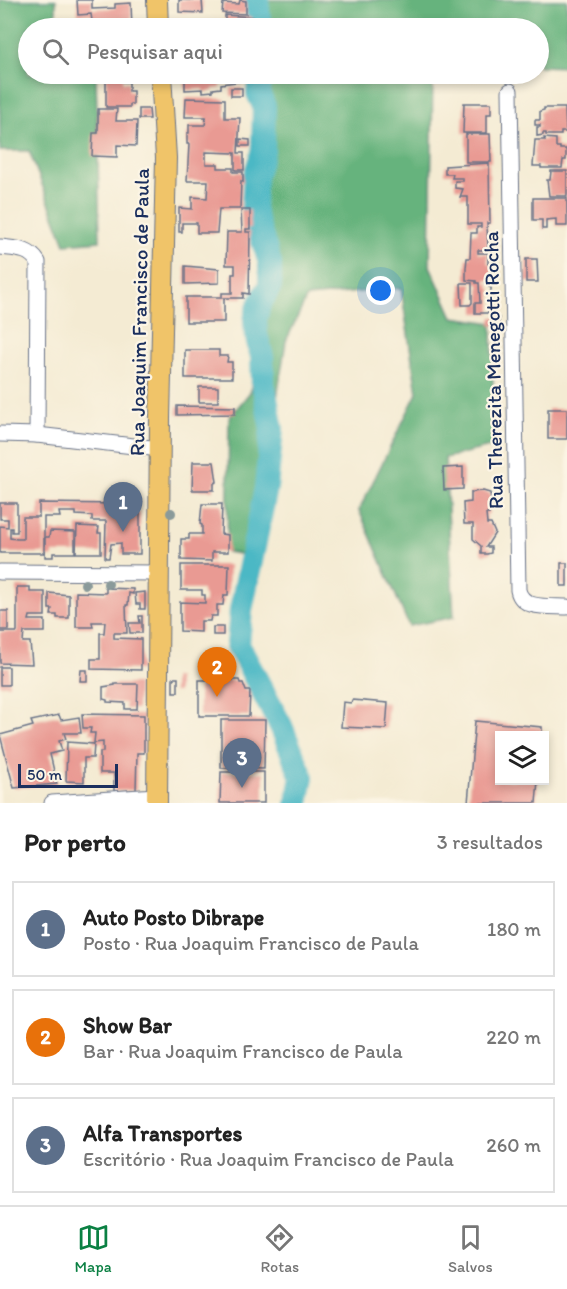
<!DOCTYPE html>
<html lang="pt">
<head>
<meta charset="utf-8">
<style>
  :root { --surface:#fff; --page:#f6f6f6; --text:#222; --muted:#767676; --line:#e0e0e0; --accent:#0b8043 }
  body { margin:0; font-family:Itim,sans-serif; background:var(--page); color:var(--text) }
  .controls { position:absolute; right:18px; bottom:18px; display:grid; overflow:hidden; border-radius:0px; box-shadow:0 3px 9px #0003 }
  .controls button { width:54px; height:54px; display:grid; place-items:center; padding:0; border:0; border-bottom:2px solid var(--line); background:var(--surface); color:var(--text); font:30px sans-serif }
  .scale { position:absolute; left:18px; bottom:15px; width:100px; box-sizing:border-box; padding-left:6px; border:3px solid #1b2f5e; border-top:0; font-size:16px; line-height:21px; white-space:nowrap; color:#1b2f5e; -webkit-text-stroke:4px #fcf5e5; paint-order:stroke }
  .you { position:absolute; left:381px; top:291px; width:21px; height:21px; margin:-15px; border:4px solid #fff; border-radius:50%; background:#1a73e8; box-shadow:0 0 0 9px #1a73e833 }
  .badge { display:grid; place-items:center; width:39px; height:39px; border-radius:50%; background:var(--accent); color:#fff; font-size:20px; font-weight:700 }
  .pin { position:absolute; translate:-50% -50px; filter:drop-shadow(0 2px 3px #0008) }
  .pin::after { content:''; position:absolute; top:32px; width:21px; height:18px; background:inherit; clip-path:polygon(0 0,100% 0,50% 100%) }
  .list { margin:0; padding:0; list-style:none }
  h2 { display:flex; justify-content:space-between; align-items:center; height:78px; margin:0; padding:0 24px; font-size:26px }
  h2 small { font-size:20px; font-weight:400; color:var(--muted) }
  .list li { display:grid; grid-template-columns:39px 1fr auto; gap:18px; align-items:center; box-sizing:border-box; height:96px; margin:0 12px 12px; padding:0 12px; border:2px solid var(--line); border-radius:0px }
  .list b { display:block; font-size:22px; white-space:nowrap }
  .list p { margin:0; font-size:20px; white-space:nowrap; color:var(--muted) }
  .list em { font-size:20px; font-style:normal; color:var(--muted) }
  .icon { flex:none; width:33px; height:33px; fill:none; stroke:currentColor; stroke-width:2; stroke-linecap:round; stroke-linejoin:round }
  .map { position:relative; flex:none; width:567px; height:803px; overflow:hidden }
  .search { position:absolute; background:var(--surface); box-shadow:0 3px 9px #0003; left:18px; right:18px; top:18px; height:66px; display:flex; align-items:center; gap:15px; box-sizing:border-box; padding:0 21px; border-radius:33px; color:var(--muted); font-size:22px }
  .sheet { height:402px; background:var(--surface) }
  nav { display:flex; justify-content:space-around; align-items:center; box-sizing:border-box; height:84px; border-top:2px solid var(--line); background:var(--surface); font-size:16px; color:var(--muted) }
  nav a { display:grid; justify-items:center; gap:3px }
  nav .on { color:var(--accent) }
  .map>svg:first-child { display:block }
  .forest { fill:#66b37d; stroke:#40716e; stroke-width:1.5 }
  .lines { fill:none; stroke-linecap:round; stroke-linejoin:round }
  .river { stroke:#4bb8c5; stroke-width:24 }
  .building { fill:#e99a93 }
  .minor-casing { stroke:#677187; stroke-width:17 }
  .major-casing { stroke:#677187; stroke-width:22 }
  .minor { stroke:#fff; stroke-width:15 }
  .major { stroke:#f0c469; stroke-width:20 }
  .tree { fill:#8a9a9a }
  .labels { text-anchor:middle; dominant-baseline:central; stroke-width:4.5; stroke-linejoin:round; paint-order:stroke }
  .street-label { font-size:21px; fill:#1b2f5e; stroke:#fcf5e5 }
</style>
</head>
<body>
<div class="map">
<svg width="567" height="803" viewBox="0 0 567 803">
  <rect width="100%" height="100%" fill="#fcf5e5"/>
  <filter id="ink" filterUnits="userSpaceOnUse"><feTurbulence type="fractalNoise" baseFrequency=".0167" numOctaves="2"/><feDisplacementMap in="SourceGraphic" scale="12" xChannelSelector="R" yChannelSelector="G"/><feConvolveMatrix kernelMatrix="1 2 1 2 8 2 1 2 1" color-interpolation-filters="sRGB"/></filter>
  <filter id="wash" filterUnits="userSpaceOnUse"><feTurbulence type="fractalNoise" baseFrequency=".008" numOctaves="4" result="noise"/><feDisplacementMap in="SourceGraphic" scale="24" xChannelSelector="R" yChannelSelector="G"/><feGaussianBlur stdDeviation="1.35" result="paint"/><feColorMatrix in="noise" values="0 0 0 0 0 0 0 0 0 0 0 0 0 0 0 0 0 1.4 0 .05"/><feComposite in="paint" operator="in"/></filter>
  <g filter="url(#wash)">
    <rect width="100%" height="100%" fill="#f4ebd3"/>
    <g class="forest">
      <path d="M0,0H56V28H28V74H96L100,241L65,244L29,151H0Z"/>
      <path d="M265,0H567V67L539,66L538,28H264Z"/>
      <path d="M263,74H433L430,266L453,317L492,323L494,446L445,458L454,617L409,626L359,510L417,393L401,288L307,297L286,341L252,556L227,552L229,418L251,391L259,277Z"/>
    </g>
    <g class="lines">
      <g class="river">
        <path d="M257,0L260,28"/>
        <path d="M260,74L258,93L264,106L263,151L255,176L253,209L270,263V286L259,305L255,320L256,334L262,357L263,383L272,429L266,488L241,610L238,645L281,726L302,777L297,803"/>
      </g>
    </g>
    <g id="blocks">
      <g class="building">
        <path d="M77,0H92V9L115,8V4L131,3L132,28H93L91,14L78,15Z"/>
        <path d="M179,0H202L203,13L179,12Z"/>
        <path d="M240,0L246,1V14L222,13L223,3L239,4Z"/>
        <path d="M225,15L252,17L253,28H225Z"/>
        <path d="M123,74V82H129V91H133V104H130V107H106V75Z"/>
        <path d="M185,74H243V81L221,84V88L213,89V91L203,92V89L185,90Z"/>
        <rect x="231" y="88" width="11" height="8"/>
        <path d="M186,98L225,99V118H240L238,153H244V170H235V153L206,152V164H218V168H233V172H243V182L241,181L240,209H219L217,233H197V223H182V232H179V208L192,209V197L207,198L208,181H187L189,144H187V133H189V125H205L206,117H185Z"/>
        <path d="M464,103H491V114H487V133H463Z"/>
        <path d="M544,108H565L566,132H561V135H546V133H543V135L537,136V127H540V125H535V120H540V111L544,110Z"/>
        <path d="M98,109H117L116,121H137L136,146L117,145V157L92,156L93,133H98Z"/>
        <path d="M139,109H149L150,119H139Z"/>
        <path d="M466,134H490L491,162H466Z"/>
        <path d="M544,138L556,139V147H560V149H566V160H563L562,168H541V166H533L535,140H545Z"/>
        <path d="M240,139L250,140V146H240Z"/>
        <path d="M489,163L490,223H487L488,250H478V253H488V264H492V280H486L485,283H489V287H491V313H475V303H480L479,283H476V281L466,280V268L467,258H470L471,233H477V227H481V224H468V197H460L463,189L455,188V181H463V178H452L453,174H445V166Z"/>
        <path d="M551,171H567V196H549L547,180H550Z"/>
        <path d="M533,198H567V226H556V219L546,220V229H542V220H533Z"/>
        <path d="M241,210H250V229H246V232H250L249,294L243,293V298H224V322H186V297H222V293H232V274H235V265H226L227,232H242Z"/>
        <path d="M526,259H537L538,282H526Z"/>
        <path d="M185,266L219,269V283L185,284Z"/>
        <path d="M461,283H472V303L470,305H462Z"/>
        <path d="M492,317L499,318V325L490,326Z"/>
        <path d="M185,350H219V356H228L227,362H232V378H185Z"/>
        <rect x="199" y="387" width="19" height="15"/>
        <path d="M177,406L235,407V414L177,415Z"/>
        <rect x="548" y="409" width="19" height="30"/>
        <path d="M193,462H214L217,482L214,483V490H192Z"/>
        <path d="M463,467V489L444,490L443,468Z"/>
        <path d="M483,491L490,493L492,508H489V514H486L487,524H491L495,533L486,547H491V553L487,554H481V546L473,539V524H464L463,503L471,502V492Z"/>
        <path d="M0,503H17V532H12V528H10V538L17,539H23V517H39V503L122,504V513H140V554H121V543L111,544L109,558H105L106,521H92V516L76,515V512H59L60,517H44V553H0V526L8,527V519H0Z"/>
        <path d="M202,504H222L221,534L228,535V552H212V561L181,560V539H189V534H202V525L200,524Z"/>
        <path d="M77,526L99,527L98,533H101V553H76Z"/>
        <path d="M50,531L75,532V553H53V557H45V537H49Z"/>
        <rect x="561" y="563" width="6" height="23"/>
        <path d="M181,565H229L228,595H224L223,605H217V616H211L210,621H201V632L180,631V602L205,603V595H202V590H181Z"/>
        <path d="M17,587H30V592H45V616H30L29,620H45V632H24L23,642H30L32,664L0,663V632H17Z"/>
        <path d="M106,588L133,589V594L129,593L128,605H126L127,633H114V638L141,639V670L91,669V659H100V633H104L105,622H92L93,627H76V592L106,593Z"/>
        <path d="M145,592V609H140V604H136L135,593Z"/>
        <path d="M49,593L69,595V618H57V615H51L52,609H49Z"/>
        <rect x="0" y="611" width="8" height="19"/>
        <path d="M139,616H142V633H130L129,623H140Z"/>
        <rect x="213" y="627" width="10" height="8"/>
        <rect x="0" y="667" width="9" height="18"/>
        <path d="M81,670H87V681H80Z"/>
        <rect x="173" y="678" width="5" height="14"/>
        <path d="M199,680H239L240,683H243L246,691H250L249,716H199Z"/>
        <path d="M115,684H138L137,709H125V703L107,702V700L103,699V687L115,685Z"/>
        <path d="M352,700L388,703L386,729L341,727L343,702L351,703Z"/>
        <path d="M82,714L144,715V753H137L136,790L114,791V773H100V752H103V742L94,743L95,733H90L91,728H83Z"/>
        <path d="M59,715L61,720L79,717L81,733H64L66,739L59,741L62,751L50,754L57,784L14,788L0,735L33,726L31,721Z"/>
        <path d="M221,720H265L264,769L221,768Z"/>
        <path d="M475,721L542,727V736H500V780H538L536,803H468Z"/>
        <path d="M67,742L94,744L93,758H84V782L66,781Z"/>
        <path d="M221,772H264V803H220Z"/>
      </g>
    </g>
  </g>
  <g filter="url(#ink)">
    <use href="#blocks" fill-opacity="0" stroke="#677187" stroke-width="1.5"/>
    <g class="lines">
      <g class="minor-casing">
        <g id="minor">
          <path d="M510,91L518,590C522,610 549,606 567,607"/>
          <path d="M0,247C16,249 29,248 38,262L37,435"/>
          <path d="M0,434L37,435L160,449"/>
          <path d="M0,572L158,573"/>
          <path d="M52,803L156,796"/>
        </g>
      </g>
      <g class="major-casing">
        <g id="major">
          <path d="M157,0L158,28"/>
          <path d="M157,803L160,419L166,158L161,74"/>
        </g>
      </g>
      <use href="#minor" class="minor"/>
      <use href="#major" class="major"/>
    </g>
    <g class="tree">
      <circle cx="171" cy="513" r="5"/>
      <circle cx="85" cy="584" r="5"/>
      <circle cx="108" cy="584" r="5"/>
    </g>
  </g>
  <g class="labels">
    <g class="street-label">
      <text transform="translate(139 312) rotate(-89)">Rua Joaquim Francisco de Paula</text>
      <text transform="translate(493 370) rotate(-91)">Rua Therezita Menegotti Rocha</text>
    </g>
  </g>
</svg>
<div class="controls">
<button><svg class="icon" aria-label="layers" viewBox="0 0 24 24"><path d="M12 4l9 5-9 5-9-5zM3 14l9 5 9-5"/></svg></button>
</div>
<div class="scale">50 m</div>
<div class="you"></div>
<div class="pin badge" style="left:123px;top:532px;background:#5c6f8a">1</div>
<div class="pin badge" style="left:217px;top:697px;background:#e8710a">2</div>
<div class="pin badge" style="left:242px;top:788px;background:#5c6f8a">3</div>
<div class="search"><svg class="icon" aria-label="search" viewBox="0 0 24 24"><circle cx="10" cy="10" r="6"/><path d="M15 15l6 6"/></svg>Pesquisar aqui</div>
</div>
<section class="sheet">
<h2>Por perto<small>3 resultados</small></h2>
<ul class="list">
<li><span class="badge" style="background:#5c6f8a">1</span><div><b>Auto Posto Dibrape</b><p>Posto · Rua Joaquim Francisco de Paula</p></div><em>180 m</em></li>
<li><span class="badge" style="background:#e8710a">2</span><div><b>Show Bar</b><p>Bar · Rua Joaquim Francisco de Paula</p></div><em>220 m</em></li>
<li><span class="badge" style="background:#5c6f8a">3</span><div><b>Alfa Transportes</b><p>Escritório · Rua Joaquim Francisco de Paula</p></div><em>260 m</em></li>
</ul>
</section>
<nav>
<a class="on"><svg class="icon" aria-label="map" viewBox="0 0 24 24"><path d="M3 6l6-2 6 2 6-2v14l-6 2-6-2-6 2zM9 4v14M15 6v14"/></svg>Mapa</a>
<a><svg class="icon" aria-label="directions" viewBox="0 0 24 24"><path d="M12 3l9 9-9 9-9-9zM9 14v-3h6M13 9l2 2-2 2"/></svg>Rotas</a>
<a><svg class="icon" aria-label="saved" viewBox="0 0 24 24"><path d="M7 4h10v16l-5-4-5 4z"/></svg>Salvos</a>
</nav>
</body>
</html>
